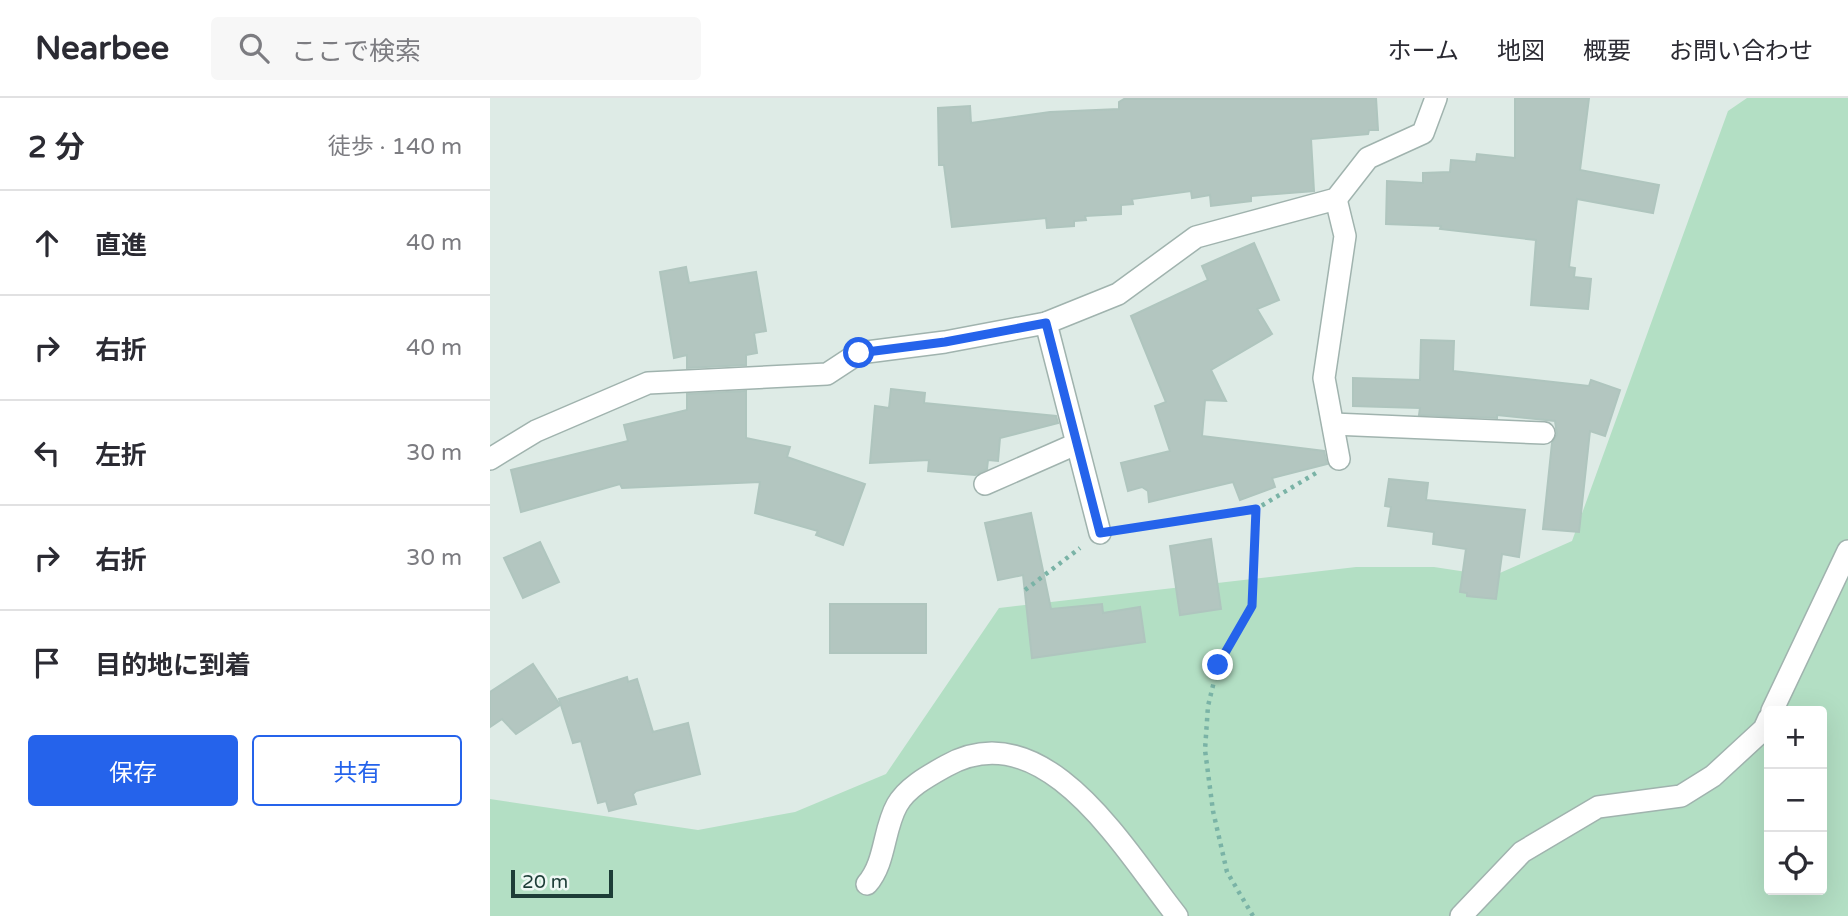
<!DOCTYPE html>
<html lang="ja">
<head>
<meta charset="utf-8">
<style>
  :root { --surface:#fff; --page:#f7f7f7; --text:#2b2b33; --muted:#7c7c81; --line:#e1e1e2; --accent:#2563eb }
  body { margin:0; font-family:"Varela Round","Noto Sans JP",sans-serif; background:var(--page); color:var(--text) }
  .controls { position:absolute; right:21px; bottom:21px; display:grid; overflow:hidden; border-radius:7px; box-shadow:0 7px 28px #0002 }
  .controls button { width:63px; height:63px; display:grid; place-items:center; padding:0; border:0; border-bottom:2px solid var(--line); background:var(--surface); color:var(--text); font:35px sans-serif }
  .scale { position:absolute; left:21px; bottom:18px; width:102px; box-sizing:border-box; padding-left:7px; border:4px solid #1d3d37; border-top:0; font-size:19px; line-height:24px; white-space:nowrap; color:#1d3d37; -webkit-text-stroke:5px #eef8f4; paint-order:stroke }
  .stop { position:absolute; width:21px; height:21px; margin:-16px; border:5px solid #2563eb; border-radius:50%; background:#fff }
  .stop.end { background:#2563eb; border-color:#fff; box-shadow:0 2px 7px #0008 }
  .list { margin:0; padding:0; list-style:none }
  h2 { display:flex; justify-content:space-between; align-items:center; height:91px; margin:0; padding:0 28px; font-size:30px }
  h2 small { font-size:23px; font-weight:400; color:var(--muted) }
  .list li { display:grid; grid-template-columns:46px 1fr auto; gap:21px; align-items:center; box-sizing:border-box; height:105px; padding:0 28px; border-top:2px solid var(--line) }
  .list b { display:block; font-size:26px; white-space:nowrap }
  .list em { font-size:23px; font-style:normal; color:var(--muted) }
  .actions { display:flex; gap:14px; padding:21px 28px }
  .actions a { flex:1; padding:16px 0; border:2px solid var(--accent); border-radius:7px; text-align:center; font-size:24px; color:var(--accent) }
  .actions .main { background:var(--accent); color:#fff }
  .icon { flex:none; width:38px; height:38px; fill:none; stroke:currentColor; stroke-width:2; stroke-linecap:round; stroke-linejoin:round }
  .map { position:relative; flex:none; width:1358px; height:818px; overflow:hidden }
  header { display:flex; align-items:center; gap:42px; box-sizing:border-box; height:98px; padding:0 35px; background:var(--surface); border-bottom:2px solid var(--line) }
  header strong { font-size:33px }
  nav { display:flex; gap:38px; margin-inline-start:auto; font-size:24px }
  .search { width:490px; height:63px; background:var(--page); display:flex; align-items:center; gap:18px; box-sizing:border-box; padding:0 24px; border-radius:7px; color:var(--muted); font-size:26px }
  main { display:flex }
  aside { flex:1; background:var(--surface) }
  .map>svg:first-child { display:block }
  .green { fill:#b3dfc4; fill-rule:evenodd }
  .building { fill:#b3c6c0; stroke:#afc5be; stroke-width:2 }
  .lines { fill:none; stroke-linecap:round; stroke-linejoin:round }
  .lane-casing { stroke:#a0b3ae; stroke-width:24 }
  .street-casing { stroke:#a0b3ae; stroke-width:24 }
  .path { stroke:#7ab3a6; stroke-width:4.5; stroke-dasharray:3.5 5; stroke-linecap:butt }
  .lane { stroke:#fff; stroke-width:21 }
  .street { stroke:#fff; stroke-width:21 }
  .route { stroke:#2563eb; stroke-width:9 }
</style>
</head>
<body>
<header>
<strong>Nearbee</strong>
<div class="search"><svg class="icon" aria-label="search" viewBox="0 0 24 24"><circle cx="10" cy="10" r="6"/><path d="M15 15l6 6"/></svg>ここで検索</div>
<nav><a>ホーム</a><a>地図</a><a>概要</a><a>お問い合わせ</a></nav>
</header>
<main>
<aside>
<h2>2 分<small>徒歩 · 140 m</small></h2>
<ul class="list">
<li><svg class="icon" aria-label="ahead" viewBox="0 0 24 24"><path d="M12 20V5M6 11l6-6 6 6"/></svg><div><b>直進</b></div><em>40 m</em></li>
<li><svg class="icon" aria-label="right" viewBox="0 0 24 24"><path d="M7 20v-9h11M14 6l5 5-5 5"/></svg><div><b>右折</b></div><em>40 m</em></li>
<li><svg class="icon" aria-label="left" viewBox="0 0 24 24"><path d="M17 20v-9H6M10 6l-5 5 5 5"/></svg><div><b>左折</b></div><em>30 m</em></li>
<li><svg class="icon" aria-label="right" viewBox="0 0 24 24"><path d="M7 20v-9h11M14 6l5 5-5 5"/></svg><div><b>右折</b></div><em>30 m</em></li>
<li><svg class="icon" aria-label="arrive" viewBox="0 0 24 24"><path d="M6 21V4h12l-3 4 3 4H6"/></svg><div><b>目的地に到着</b></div></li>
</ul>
<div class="actions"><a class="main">保存</a><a>共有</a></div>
</aside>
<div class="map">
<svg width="1358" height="818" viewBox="0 0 1358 818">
  <rect width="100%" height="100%" fill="#deebe6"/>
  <path class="green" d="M1257,0H1358V818H0V701L208,732L305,714L396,676L509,510L866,469H944L1003,478L1082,443L1238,13ZM1279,613H1332V792H1279Z"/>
  <g class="building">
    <path d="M886,0L888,32H879L878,36L821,41L824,93L761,98V103L721,108L720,97L702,100L701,93L642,101L643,106L631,107V116L595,118L596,122L584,123V128L557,130L556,120L462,129L454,67H449L448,10L480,8L481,25L560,14L629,11V4L634,1Z"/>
    <path d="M1025,0H1099L1090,72L1169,87L1163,115L1087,101L1079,169L1085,170L1084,179L1101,181L1098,211L1041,207L1046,142L950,131L951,128L896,126L897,83L933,85V75L960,74L961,62L986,64L987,56L1025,60Z"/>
    <path d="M764,145L789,202L767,211L782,236L721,272L736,303L715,302L712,338L834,353L837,366L782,380L785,389L750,402L743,384L659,404L658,393L652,389L638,393L631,365L680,353L665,308L676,304L641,218L718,182L712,168Z"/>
    <path d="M196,169L199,185L266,174L276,233L264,235L267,255L256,257V267L197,270V257L184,260L170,174Z"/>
    <path d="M931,242L964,243L963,273L1099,288L1101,282L1130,292L1115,338L1100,333L1089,434L1053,431L1062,345L1067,336L1065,323L1007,317V320L929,317L930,310L863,308V280L930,282Z"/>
    <path d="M401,291L435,295L434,305L566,318L568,325L510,340L508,363L498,362L497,371L485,377L438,373L439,362L380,365L385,308L399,310Z"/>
    <path d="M256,293V340L300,349L297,359L375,386L353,447L326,437L328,433L265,415L270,384L132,390L130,386L31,414L21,372L138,343L134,327L197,312V296Z"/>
    <path d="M899,381L938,385L936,402L1035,412L1029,459L1012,456L1006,501L977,498V495L970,494L976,451L943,446L944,434L898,428L901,409L895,408Z"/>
    <path d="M541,415L561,511L612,506L613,515L650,509L655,544L542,560L533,477L508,482L495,425Z"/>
    <path d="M721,441L731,511L690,517L680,448Z"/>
    <path d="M50,444L69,484L33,500L14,460Z"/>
    <rect x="340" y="506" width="96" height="49"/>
    <path d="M43,566L70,607L26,636L12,621L0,629V594Z"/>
    <path d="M137,579L138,584L147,581L163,634L198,625L210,676L146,693L143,696L146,706L119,713L116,703L108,705L91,643L83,645L69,601Z"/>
  </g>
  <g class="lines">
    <g class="lane-casing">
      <g id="lane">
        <path d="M846,101L855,138L834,280L849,361"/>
        <path d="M556,225L610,435"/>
        <path d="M843,326L1054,335"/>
        <path d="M495,386L586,346"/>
        <path d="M1282,613L1358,453"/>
        <path d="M377,786C396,764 393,732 407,707C417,689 440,677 456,668C555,612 635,753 687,818"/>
        <path d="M971,818L1032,754L1108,709L1191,698L1223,678L1274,631L1279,620"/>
      </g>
    </g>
    <g class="street-casing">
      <path id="street" d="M0,361L46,333L158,285L337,276L369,255L455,244L556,225L628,196L706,139L846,101L878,60L933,35L946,0"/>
    </g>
    <g class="path">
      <path d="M635,431L766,411"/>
      <path d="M535,492L590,450"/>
      <path d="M763,818L737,774L723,713L715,652L718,608L728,567L762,508L766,411L826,375"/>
    </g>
    <use href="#lane" class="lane"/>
    <use href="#street" class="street"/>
  </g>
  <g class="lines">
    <path class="route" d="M369,255L455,244L556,225L610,435L766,411L762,508L728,567"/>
  </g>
</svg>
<div class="controls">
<button>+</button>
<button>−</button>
<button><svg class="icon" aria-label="locate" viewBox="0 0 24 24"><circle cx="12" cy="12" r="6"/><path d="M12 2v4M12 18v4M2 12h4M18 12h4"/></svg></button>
</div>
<div class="scale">20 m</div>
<div class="stop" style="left:369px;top:255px"></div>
<div class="stop end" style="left:728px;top:567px"></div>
</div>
</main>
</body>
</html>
